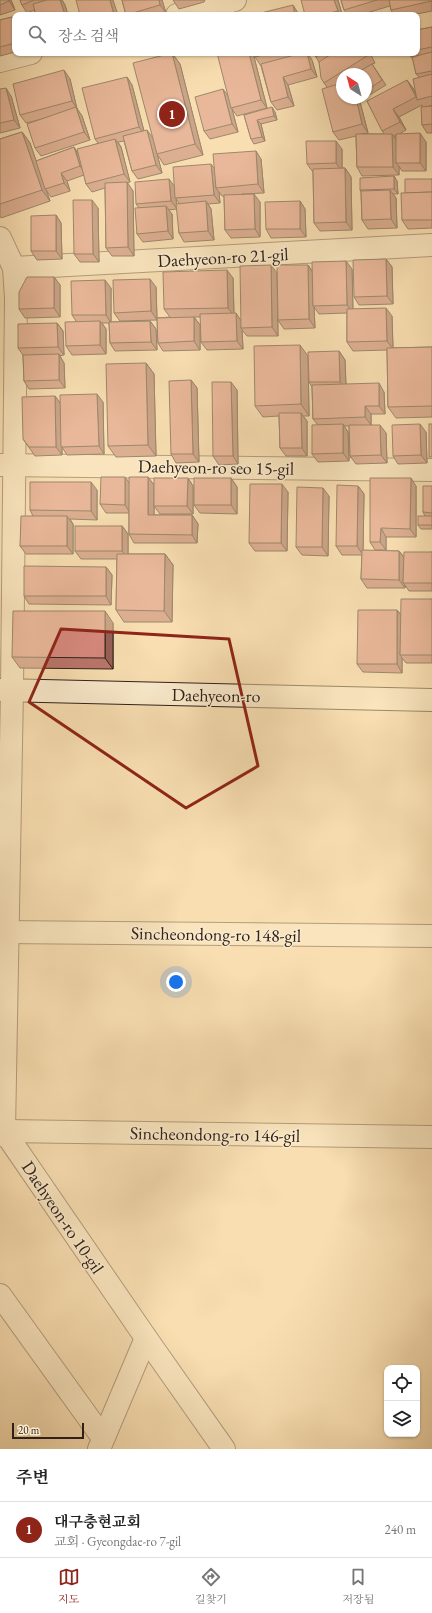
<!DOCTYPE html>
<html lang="ko">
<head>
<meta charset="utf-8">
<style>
  :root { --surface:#fff; --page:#f6f6f6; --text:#222; --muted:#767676; --line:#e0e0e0; --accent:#8f2418 }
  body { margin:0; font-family:"EB Garamond","Noto Serif KR",serif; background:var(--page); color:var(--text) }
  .controls { position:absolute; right:12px; bottom:12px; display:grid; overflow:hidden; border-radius:8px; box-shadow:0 1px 3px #0004 }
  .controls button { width:36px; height:36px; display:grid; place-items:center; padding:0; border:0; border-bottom:1px solid var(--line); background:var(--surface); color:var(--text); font:20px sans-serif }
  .compass { position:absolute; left:336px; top:68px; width:36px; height:36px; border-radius:50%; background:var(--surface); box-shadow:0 1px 3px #0004; rotate:324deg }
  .scale { position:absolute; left:12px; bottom:10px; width:72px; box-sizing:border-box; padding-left:4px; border:2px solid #2f2119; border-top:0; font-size:11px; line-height:14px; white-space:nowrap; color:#2f2119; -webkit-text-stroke:3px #faeacc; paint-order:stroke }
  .you { position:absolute; left:176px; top:982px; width:14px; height:14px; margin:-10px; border:3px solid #fff; border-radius:50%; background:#1a73e8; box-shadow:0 0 0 6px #1a73e833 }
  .badge { display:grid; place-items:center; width:26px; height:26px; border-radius:50%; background:var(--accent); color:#fff; font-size:13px; font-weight:700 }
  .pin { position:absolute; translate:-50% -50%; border:2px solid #fff; box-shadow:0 1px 4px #0006 }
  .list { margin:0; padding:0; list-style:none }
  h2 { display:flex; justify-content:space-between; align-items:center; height:52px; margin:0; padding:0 16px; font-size:17px }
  h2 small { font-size:13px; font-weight:400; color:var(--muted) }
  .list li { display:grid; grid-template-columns:26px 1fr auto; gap:12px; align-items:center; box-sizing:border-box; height:56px; padding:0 16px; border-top:1px solid var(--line) }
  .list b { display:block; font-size:15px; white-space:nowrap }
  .list p { margin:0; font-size:13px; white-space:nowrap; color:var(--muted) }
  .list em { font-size:13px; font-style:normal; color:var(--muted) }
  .icon { flex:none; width:22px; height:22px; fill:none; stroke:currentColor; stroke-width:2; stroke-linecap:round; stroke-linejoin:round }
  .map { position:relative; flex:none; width:432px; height:1449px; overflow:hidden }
  .search { position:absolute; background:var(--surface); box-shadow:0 1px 3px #0004; left:12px; right:12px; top:12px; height:44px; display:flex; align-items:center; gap:10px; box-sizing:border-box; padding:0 14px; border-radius:8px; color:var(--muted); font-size:15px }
  .sheet { height:108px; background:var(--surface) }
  nav { display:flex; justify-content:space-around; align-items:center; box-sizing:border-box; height:56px; border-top:1px solid var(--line); background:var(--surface); font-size:11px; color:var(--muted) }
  nav a { display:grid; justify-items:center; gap:2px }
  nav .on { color:var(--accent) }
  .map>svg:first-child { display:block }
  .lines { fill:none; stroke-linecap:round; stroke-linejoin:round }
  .minor-casing { stroke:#61503f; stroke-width:24 }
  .secondary-casing { stroke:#2f2119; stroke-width:24 }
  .minor { stroke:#faeacc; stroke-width:22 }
  .secondary { stroke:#faeacc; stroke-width:22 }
  .wall { fill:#ba766c; stroke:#2f2119; fill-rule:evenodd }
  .shaded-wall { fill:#976058; stroke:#2f2119 }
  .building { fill:#d8897e; stroke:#2f2119 }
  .marked { fill:none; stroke:#8f2418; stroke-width:3; stroke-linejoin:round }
  .labels { text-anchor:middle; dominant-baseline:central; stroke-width:3; stroke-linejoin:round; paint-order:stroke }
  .street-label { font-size:18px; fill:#2f2119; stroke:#faeacc }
</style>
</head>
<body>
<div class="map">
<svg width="432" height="1449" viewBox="0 0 432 1449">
  <rect width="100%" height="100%" fill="#f8deb1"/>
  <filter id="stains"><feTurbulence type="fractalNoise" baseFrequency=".005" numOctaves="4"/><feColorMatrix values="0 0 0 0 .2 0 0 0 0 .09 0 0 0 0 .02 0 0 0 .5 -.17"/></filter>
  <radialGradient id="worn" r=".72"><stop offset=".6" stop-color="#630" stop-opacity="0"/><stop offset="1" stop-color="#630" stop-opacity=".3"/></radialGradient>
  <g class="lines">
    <g class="minor-casing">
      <g id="minor">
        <path d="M177,15L235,0"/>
        <path d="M0,61L31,53"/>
        <path d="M0,238L14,268L16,298L12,690L4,1131L146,1338L224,1449"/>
        <path d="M14,268L432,245"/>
        <path d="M1,465L432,470"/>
        <path d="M0,932L432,936"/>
        <path d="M0,1135L4,1131L432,1137"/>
        <path d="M0,1295L103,1438"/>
        <path d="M99,1449L146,1338"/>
      </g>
    </g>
    <g class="secondary-casing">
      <path id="secondary" d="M0,690L432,700"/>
    </g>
    <use href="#minor" class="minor"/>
    <use href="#secondary" class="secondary"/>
  </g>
  <g class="wall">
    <path d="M0,0H11L15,10L0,15Z"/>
    <path d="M20,0H62L65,5L68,15H36L34,10L27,13L22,5Z"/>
    <path d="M122,0H162L166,13L159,15H126Z"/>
    <path d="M173,0H205L204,2L179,9Z"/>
    <path d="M338,0L342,14L345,15H305Z"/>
    <path d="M341,0H432V11L412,15H394L391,10L390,6L360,15H348L344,10Z"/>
    <path d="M12,17L15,22V52L0,56V20Z"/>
    <path d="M432,27V106H429H432V133H427L422,125V105L399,117L406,130L399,134L426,142V171H402L399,166V175L362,176L357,167L356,136L339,140L333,132L327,87L324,83L319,62L316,57L314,53H370L375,63L372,64L386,85L368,96L366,94V74H342V83L359,98L368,133L361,134H384L367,101L413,88L416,95L419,77L416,74L413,59L408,53H417V30ZM396,135V140L394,136Z"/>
    <path d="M172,53L180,64L203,155L164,165L157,154L162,173L138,179L132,171L124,141L118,142L121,147L130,182L127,183L133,191L134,256H112L106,248L105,188L92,192L86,184L84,175L67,181L70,191L51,197L46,190L50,201L1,218L0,216V139L22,132L30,143L36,161L74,147L78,154L98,143L95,139L127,77L132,85L144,131L153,138Z"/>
    <path d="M253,53L267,108L237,116L232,109L238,132L210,139L204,131L228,96Z"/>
    <path d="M254,53H309L308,54L312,60L317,77L288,85L294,106L277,110L271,102L261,66L255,57Z"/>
    <path d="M70,79L77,109L82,116L90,140L41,156L35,148L46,118L26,123L20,115Z"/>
    <path d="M0,89L11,96L20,128L0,133Z"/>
    <path d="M275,112L277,120L261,124L265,141L254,144L251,139L244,115Z"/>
    <path d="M342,149V168H345L351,177L352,230L320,231L314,223L313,172L307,164Z"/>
    <path d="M261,159L264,193L242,194L260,202V237L231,238L225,230L224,196H222L219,192L220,203L208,204L211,209L214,240L184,242L179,233V203L176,199L177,209L168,210L172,214L173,239L143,242L137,234L139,208L136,204L214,168Z"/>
    <path d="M394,176L397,181L398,194H393L396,198L397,228L368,229L362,220L361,192L360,190Z"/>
    <path d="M432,179V228L408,229L402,220L405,193Z"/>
    <path d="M300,201L305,209L306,237L271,238L266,229Z"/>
    <path d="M98,208L99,262H80L74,254Z"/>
    <path d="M56,215L61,223L62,259L37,260L31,251Z"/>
    <path d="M386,259L392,267L393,304L359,305L354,297Z"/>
    <path d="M308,265L313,272L352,269L353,309L392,316L393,348L432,347V417L396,418L388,407L387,350L353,351L347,342V313L319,314L314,307L315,328L284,329L278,320Z"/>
    <path d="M277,273L278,336H247L242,330L243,349L207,350L201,342V317H194L200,325V350L163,351L158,343L157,320L120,321L114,313L156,287L157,318L170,317L164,309L233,278L234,314L241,320Z"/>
    <path d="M54,277L60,285V317L25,318L19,309Z"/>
    <path d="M111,288V322L150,321L156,329L157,350L115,351L110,343L109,323H102L106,329V354L72,355L66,346L76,321L72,315Z"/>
    <path d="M57,323L63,331L64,355L59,356L64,363L65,388L29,389L24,381L23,355L18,348Z"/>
    <path d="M339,351L345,360L346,384L384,392L385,414H371V425L386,433L387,463L356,464L350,456L349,426H344L348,432L349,461L318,462L312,454L318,425L313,419L312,387L309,382Z"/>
    <path d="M308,356L309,416H303L307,421V456H286L280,448L279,416L263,417L255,406Z"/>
    <path d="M146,363L154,374L156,456L116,457L108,446Z"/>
    <path d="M191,380L197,388L199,462L176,463L171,454Z"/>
    <path d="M237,390L238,464L219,465L213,456Z"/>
    <path d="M55,396L60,403L103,402L104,454L67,455L62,447V455L35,456L23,439Z"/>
    <path d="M426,432L427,463L398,464L393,456Z"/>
    <path d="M148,477L154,485V515H192L198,524L197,543H134L129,534V513H106L100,504L129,483Z"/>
    <path d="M188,478L193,486V514H160L154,506Z"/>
    <path d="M231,478L237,487V514L200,513L194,505Z"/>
    <path d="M358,486L364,494L363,551H399L404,557L432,552V591H409L405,585V588H367L361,579L362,555H342L336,546Z"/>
    <path d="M416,486V537H386V550H375L370,542Z"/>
    <path d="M432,486V529H421L418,525L425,516L423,512Z"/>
    <path d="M97,490V520L70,519L73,524V554H26L20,546L33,516L30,510Z"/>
    <path d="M288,492L287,551H255L249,543Z"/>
    <path d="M329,496L328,556L302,555L296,547Z"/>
    <path d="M122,526L128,534V554H165L173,565L172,622H124L116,610L117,559H81L75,551Z"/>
    <path d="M106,567L112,575L111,605L29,604L24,596Z"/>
    <path d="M432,599V663H406L402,658V673L363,672L357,664L397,610L401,615Z"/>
    <path d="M113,623V669L20,668L12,657Z"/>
  </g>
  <g class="shaded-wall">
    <path d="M9,0H11L15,10L9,1Z"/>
    <path d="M60,0H62L65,5L68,15H65Z"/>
    <path d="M110,0H113L118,15H114Z"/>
    <path d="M159,0H162L166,13L160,5Z"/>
    <path d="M334,0H338L342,15H341L338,11Z"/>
    <path d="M293,5L298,13L299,15H295Z"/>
    <path d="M12,17L15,22V30Z"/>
    <path d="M172,53L180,64L203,155L195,144Z"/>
    <path d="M249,53H253L267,108L261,100Z"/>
    <path d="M307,53L312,60L317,77L311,69Z"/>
    <path d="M64,70L70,79L77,109L72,101Z"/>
    <path d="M127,77L132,85L145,135L139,127Z"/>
    <path d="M283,77L288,85L294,106L288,97Z"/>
    <path d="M407,80L413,88L419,99H418L416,97Z"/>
    <path d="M6,88L11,96L20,128L14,120Z"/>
    <path d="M223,89L229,97L238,132L232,124Z"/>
    <path d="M356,98H359L368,133L362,124Z"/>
    <path d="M76,107L82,116L90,140L84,132Z"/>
    <path d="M272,107L275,112L277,120L274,116Z"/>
    <path d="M393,109L399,117L406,130L400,122Z"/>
    <path d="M257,120L261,124L265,141L262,137Z"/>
    <path d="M147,130L153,138L162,173L156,165Z"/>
    <path d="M22,132L30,143L50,201L42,190Z"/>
    <path d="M420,133L426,142V171L420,163Z"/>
    <path d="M392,134L398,142L396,163L399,166V175L393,167Z"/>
    <path d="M115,139L121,147L130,182L124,174Z"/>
    <path d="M336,141L342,149V172L336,163Z"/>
    <path d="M74,147L79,156L86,175L80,166Z"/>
    <path d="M256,151L261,159L264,193L258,184Z"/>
    <path d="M211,164L217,172L216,188L219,192L220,203L214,195Z"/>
    <path d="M345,168L351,177L352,230L346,222Z"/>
    <path d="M61,173L67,181L70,191L64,183Z"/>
    <path d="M394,176L397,181L398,194L394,189Z"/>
    <path d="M169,179L175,187L177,209L171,201Z"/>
    <path d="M127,182L133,191L134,256L128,247Z"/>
    <path d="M390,190L396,198L397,228L391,219Z"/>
    <path d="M254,194L260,202V237L255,229Z"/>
    <path d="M92,200L98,208L99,262L93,254Z"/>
    <path d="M206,201L211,209L214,240L208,231Z"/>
    <path d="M300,201L305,209L306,237L300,229Z"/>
    <path d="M166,206L172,214L173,239L168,231Z"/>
    <path d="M56,215L61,223L62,259L56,251Z"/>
    <path d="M386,259L392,267L393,304L387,296Z"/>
    <path d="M346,261L352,269L353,313L347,305Z"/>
    <path d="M271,265L277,273L278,336L272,327Z"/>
    <path d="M308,265L313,273V306L314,307L315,328L309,319Z"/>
    <path d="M227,270L233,278L234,316L228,308Z"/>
    <path d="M54,277L60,285V317L54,308Z"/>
    <path d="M150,279L156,287L157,320L151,311Z"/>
    <path d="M105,280L111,288V323L106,315Z"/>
    <path d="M386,308L392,316L393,349L387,341Z"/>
    <path d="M236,313L242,322L241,328L242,330L243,349L237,341Z"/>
    <path d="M194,317L200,325V350L194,341Z"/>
    <path d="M100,321L106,329V354L100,345Z"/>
    <path d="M150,321L156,329L157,350L151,342Z"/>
    <path d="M57,323L63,331L64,355L58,347Z"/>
    <path d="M300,345L308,356L309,416L301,404Z"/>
    <path d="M339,351L345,360L346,390L340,382Z"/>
    <path d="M59,354L64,363L65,388L59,380Z"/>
    <path d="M146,363L154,374L156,456L148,445Z"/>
    <path d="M191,380L197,388L199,462L193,454Z"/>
    <path d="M231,382L237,390L238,464L233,456Z"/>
    <path d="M379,383L384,392L385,414L379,406Z"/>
    <path d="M97,394L103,402L104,454L99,446Z"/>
    <path d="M55,396L61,404L62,455L56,447Z"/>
    <path d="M365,406L371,414V425L365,417Z"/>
    <path d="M301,413L307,421V456L302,448Z"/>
    <path d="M343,424L348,432L349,461L343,453Z"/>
    <path d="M420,424L426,432L427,463L421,455Z"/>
    <path d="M380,425L386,433L387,463L381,455Z"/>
    <path d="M125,477L131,485L130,513L125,505Z"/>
    <path d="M148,477L154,485V523L148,515Z"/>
    <path d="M188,478L193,486V514L187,506Z"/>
    <path d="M231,478L237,487V514L231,505Z"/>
    <path d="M411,478L416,486V537L410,529Z"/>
    <path d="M91,482L97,490V520L91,511Z"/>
    <path d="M282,484L288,492L287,551L281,543Z"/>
    <path d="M358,486L364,494L363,555L357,546Z"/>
    <path d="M323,488L329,496L328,556L322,547Z"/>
    <path d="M192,515L198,524L197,543L192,535Z"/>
    <path d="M67,516L73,524V554L67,546Z"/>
    <path d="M122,526L128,534V559L122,551Z"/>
    <path d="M381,528L386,537V550L380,542Z"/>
    <path d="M399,551L405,559L403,583L405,585V588L399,580Z"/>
    <path d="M165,554L173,565L172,622L164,611Z"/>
    <path d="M106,567L112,575L111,605L106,596Z"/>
    <path d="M397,610L403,618L400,655L402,658V673L397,664Z"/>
    <path d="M105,611L113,623V669L105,658Z"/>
  </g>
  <g class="building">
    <path d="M0,0H9V1L0,5Z"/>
    <path d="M20,0H34L22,5Z"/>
    <path d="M47,0H60L65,15H36L33,4Z"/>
    <path d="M76,0H110L114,15H80Z"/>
    <path d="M122,0H159L160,5L126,15Z"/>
    <path d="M301,0H334L338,11L322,15H305Z"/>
    <path d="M341,0H377L344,10Z"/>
    <path d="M389,0H432V1L391,10Z"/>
    <path d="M293,5L295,15H253Z"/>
    <path d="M344,12L345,15H340Z"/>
    <path d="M12,17L15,30V43L0,47V20Z"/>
    <path d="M432,27V47L417,50V30Z"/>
    <path d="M432,52V71L416,74L412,57Z"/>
    <path d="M172,53L195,144L157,154L133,63Z"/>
    <path d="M217,53H249L261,100L231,108Z"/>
    <path d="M254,53H272L255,57Z"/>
    <path d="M302,53H307L311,69L283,77L288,97L271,102L261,64Z"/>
    <path d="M314,53H322L316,57Z"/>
    <path d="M333,53H369L370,54L324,83L321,78L319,62Z"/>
    <path d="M372,64L382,80L366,91V74H355Z"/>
    <path d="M64,70L72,101L20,115L13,84Z"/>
    <path d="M432,74V96L417,100L413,79Z"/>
    <path d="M127,77L139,127L95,139L82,88Z"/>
    <path d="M407,80L416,97L393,109L400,122L382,131L367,101Z"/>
    <path d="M342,83V98H356L362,124L333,132L322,89Z"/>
    <path d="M6,88L14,120L0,123V89Z"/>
    <path d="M223,89L232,124L204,131L195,97Z"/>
    <path d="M432,106V124L422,125L421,107Z"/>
    <path d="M76,107L84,132L35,148L27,124Z"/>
    <path d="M272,107L274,116L257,120L262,137L251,139L244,115Z"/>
    <path d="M147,130L156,165L132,171L123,136Z"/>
    <path d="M22,132L42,190L0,204V139Z"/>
    <path d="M420,133V163H396V134Z"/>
    <path d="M356,134H392L393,167H357Z"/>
    <path d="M115,139L124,174L86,184L77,149Z"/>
    <path d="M306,141H336V163L307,164Z"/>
    <path d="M74,147L80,166L61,173L64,183L45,189L36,161Z"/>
    <path d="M256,151L258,184L216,188L213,154Z"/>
    <path d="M211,164L214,195L175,198L173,167Z"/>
    <path d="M345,168L346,222L314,223L313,169Z"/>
    <path d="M394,176V189L360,190V178Z"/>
    <path d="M169,179L171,201L136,204L135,182Z"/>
    <path d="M405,179H432V192L405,193Z"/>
    <path d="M127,182L128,247L106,248L105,183Z"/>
    <path d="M390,190L391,219L362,220L361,191Z"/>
    <path d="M432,192V220H402L401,193Z"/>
    <path d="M254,194L255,229L225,230L224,195Z"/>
    <path d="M73,200H92L93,254H74Z"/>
    <path d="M206,201L208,231L179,233L176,204Z"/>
    <path d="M300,201V229H266L265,202Z"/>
    <path d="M166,206L168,231L137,234L135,208Z"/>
    <path d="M56,215V251H31V216Z"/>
    <path d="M386,259L387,296L354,297L353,260Z"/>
    <path d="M346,261L347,305L313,306L312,262Z"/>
    <path d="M271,265L272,327L241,328L240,266Z"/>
    <path d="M277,265H308L309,319L278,320Z"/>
    <path d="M227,270L228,308L164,309L163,272Z"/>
    <path d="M27,277H54V308L19,309V292Z"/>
    <path d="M150,279L151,311L114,313L113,280Z"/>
    <path d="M105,280L106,315H72L71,281Z"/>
    <path d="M386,308L387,341L347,342V309Z"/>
    <path d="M236,313L237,341L201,342L200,314Z"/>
    <path d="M194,317V341L158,343L157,318Z"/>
    <path d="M100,321V345L66,346L65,322Z"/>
    <path d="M150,321L151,342L110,343L109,322Z"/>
    <path d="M57,323L58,347L18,348V324Z"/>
    <path d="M300,345L301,404L255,406L254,346Z"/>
    <path d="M432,347V406L388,407L387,348Z"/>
    <path d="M339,351L340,382H309L308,352Z"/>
    <path d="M59,354V380L24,381L23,355Z"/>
    <path d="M146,363L148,445L108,446L106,364Z"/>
    <path d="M191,380L193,454H171L169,381Z"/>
    <path d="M212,382H231L233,456H213Z"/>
    <path d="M379,383V406H365V417L313,419L312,385Z"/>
    <path d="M97,394L99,446L61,447L60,395Z"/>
    <path d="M55,396L56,447H29L23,439L22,397Z"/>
    <path d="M279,413H301L302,448H280Z"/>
    <path d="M343,424V453L312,454V425Z"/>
    <path d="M420,424L421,455L393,456L392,425Z"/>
    <rect x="429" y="424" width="3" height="33"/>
    <path d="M349,425H380L381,455L350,456Z"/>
    <path d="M101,477H125V505L100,504Z"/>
    <path d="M129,477H148V515H192V535L129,534Z"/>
    <path d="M154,478H188L187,506H154Z"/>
    <rect x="194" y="478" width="37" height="27"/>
    <path d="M370,478H411L410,529L381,528L380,542H370Z"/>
    <path d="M30,482H91V511L30,510Z"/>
    <path d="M250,484H282L281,543H249Z"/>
    <path d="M337,485L358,486L357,546H336Z"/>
    <path d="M423,486H432V513L423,512Z"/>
    <path d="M297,487L323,488L322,547H296Z"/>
    <path d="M21,516H67V546H20Z"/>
    <rect x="418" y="516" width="14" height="9"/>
    <rect x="75" y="526" width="47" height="25"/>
    <path d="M362,550L399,551V580L361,579Z"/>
    <path d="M404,552H432V583H403Z"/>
    <path d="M117,554H165L164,611L116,610Z"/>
    <path d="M24,566L106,567V596H24Z"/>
    <path d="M401,599H432V655H400Z"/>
    <path d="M358,610H397V664H357Z"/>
    <path d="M13,611H105V658L12,657Z"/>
  </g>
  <path d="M0 0H432V1449H0ZM61,629L229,639L258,766L186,808L29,702Z" fill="#f8deb1" fill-opacity=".55" fill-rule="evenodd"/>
  <path class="marked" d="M61,629L229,639L258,766L186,808L29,702Z"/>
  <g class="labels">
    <g class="street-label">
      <text transform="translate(223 257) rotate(-3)">Daehyeon-ro 21-gil</text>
      <text transform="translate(216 467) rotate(1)">Daehyeon-ro seo 15-gil</text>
      <text transform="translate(216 695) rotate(1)">Daehyeon-ro</text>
      <text transform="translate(216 934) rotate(1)">Sincheondong-ro 148-gil</text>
      <text transform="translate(215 1134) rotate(1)">Sincheondong-ro 146-gil</text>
      <text transform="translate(63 1217) rotate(56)">Daehyeon-ro 10-gil</text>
    </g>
  </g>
  <rect width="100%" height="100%" filter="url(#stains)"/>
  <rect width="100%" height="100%" fill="url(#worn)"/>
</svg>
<div class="controls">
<button><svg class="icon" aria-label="locate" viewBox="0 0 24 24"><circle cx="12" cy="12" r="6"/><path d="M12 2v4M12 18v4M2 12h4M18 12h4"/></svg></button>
<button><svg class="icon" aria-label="layers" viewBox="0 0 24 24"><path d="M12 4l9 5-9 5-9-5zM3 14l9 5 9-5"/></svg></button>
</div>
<svg class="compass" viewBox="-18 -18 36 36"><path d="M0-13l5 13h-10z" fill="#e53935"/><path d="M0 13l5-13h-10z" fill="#767676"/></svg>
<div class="scale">20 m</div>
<div class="you"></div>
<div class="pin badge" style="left:172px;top:114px">1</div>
<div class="search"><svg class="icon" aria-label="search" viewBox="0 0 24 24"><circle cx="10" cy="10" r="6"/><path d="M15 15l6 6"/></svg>장소 검색</div>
</div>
<section class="sheet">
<h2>주변<small></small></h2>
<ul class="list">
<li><span class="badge">1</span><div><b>대구충현교회</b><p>교회 · Gyeongdae-ro 7-gil</p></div><em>240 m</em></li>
</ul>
</section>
<nav>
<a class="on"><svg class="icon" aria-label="map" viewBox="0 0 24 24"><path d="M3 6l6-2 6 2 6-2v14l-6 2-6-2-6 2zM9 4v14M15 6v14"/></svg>지도</a>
<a><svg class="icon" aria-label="directions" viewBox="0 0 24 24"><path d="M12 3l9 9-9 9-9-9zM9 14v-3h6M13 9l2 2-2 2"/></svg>길찾기</a>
<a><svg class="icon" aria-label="saved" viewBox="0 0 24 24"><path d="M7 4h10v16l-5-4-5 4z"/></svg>저장됨</a>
</nav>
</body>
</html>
